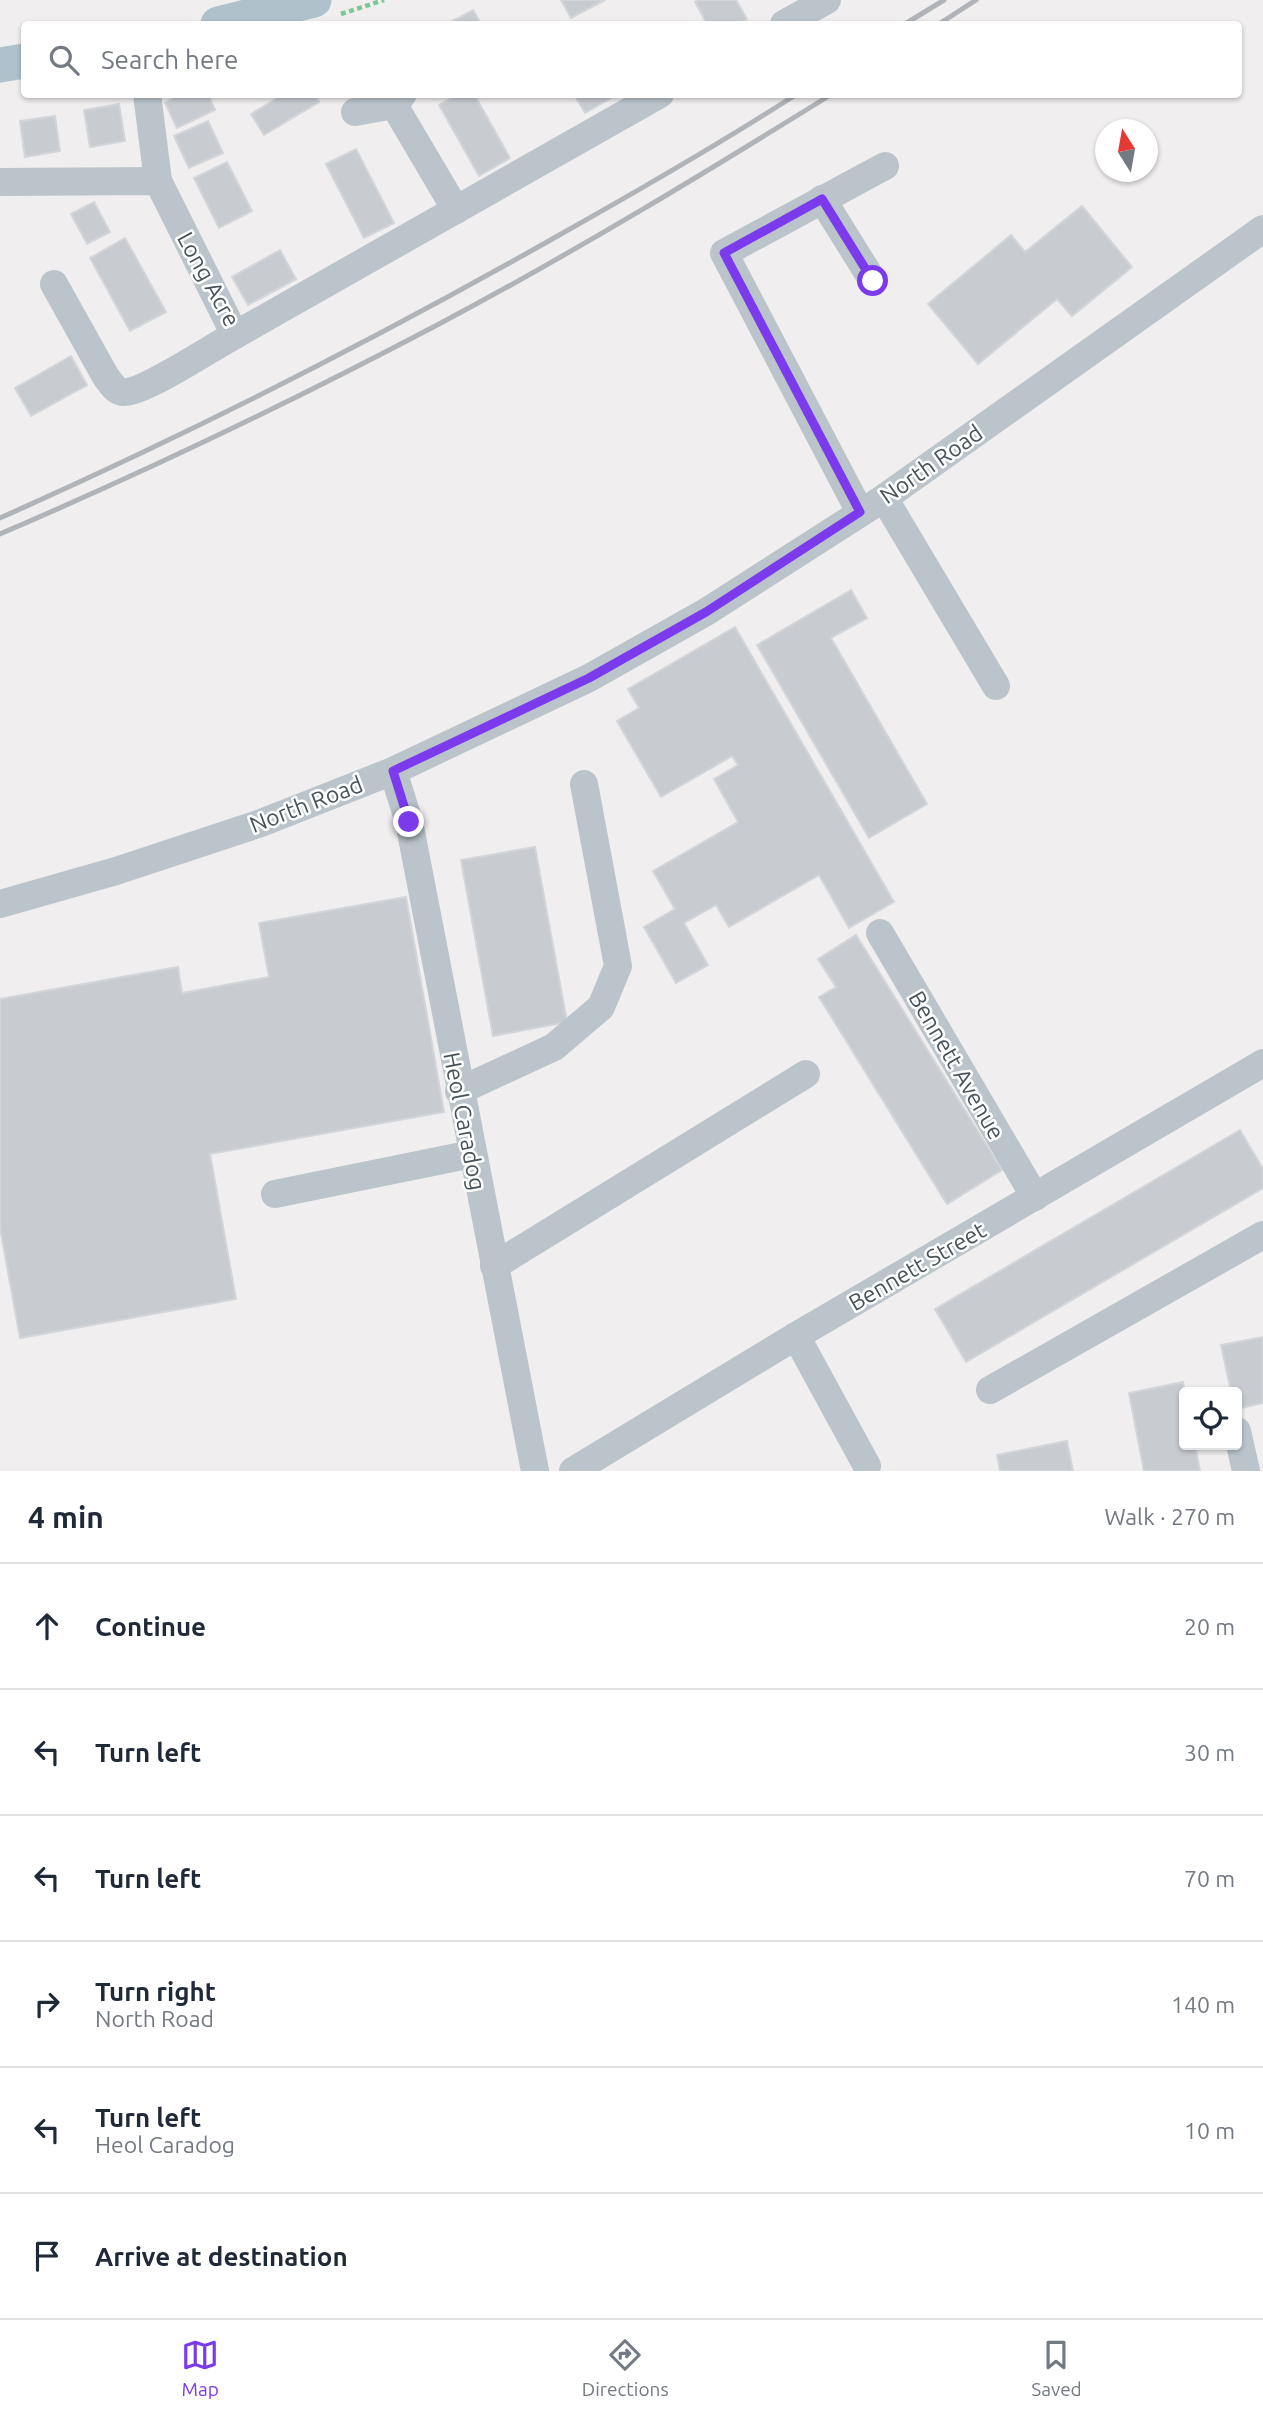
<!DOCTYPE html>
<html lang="en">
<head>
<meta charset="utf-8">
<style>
  :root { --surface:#fff; --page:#f2f2f3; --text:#1f2937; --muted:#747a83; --line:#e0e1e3; --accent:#7c3aed }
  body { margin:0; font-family:Ubuntu,sans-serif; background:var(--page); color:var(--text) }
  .controls { position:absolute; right:21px; bottom:21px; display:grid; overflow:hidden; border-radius:7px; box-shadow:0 2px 5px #0004 }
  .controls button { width:63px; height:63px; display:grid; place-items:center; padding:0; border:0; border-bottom:2px solid var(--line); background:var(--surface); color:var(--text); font:35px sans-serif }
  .compass { position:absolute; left:1095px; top:119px; width:63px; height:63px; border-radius:50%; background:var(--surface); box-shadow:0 2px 5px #0004; rotate:349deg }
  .stop { position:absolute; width:21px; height:21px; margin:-16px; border:5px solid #7c3aed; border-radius:50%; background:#fff }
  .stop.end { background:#7c3aed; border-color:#fff; box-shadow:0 2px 7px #0008 }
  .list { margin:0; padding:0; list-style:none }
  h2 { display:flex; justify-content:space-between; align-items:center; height:91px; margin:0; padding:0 28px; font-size:30px }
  h2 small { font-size:23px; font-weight:400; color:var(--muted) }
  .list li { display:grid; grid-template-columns:46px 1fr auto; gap:21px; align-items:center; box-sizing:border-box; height:126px; padding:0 28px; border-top:2px solid var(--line) }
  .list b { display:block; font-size:26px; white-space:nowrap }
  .list p { margin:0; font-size:23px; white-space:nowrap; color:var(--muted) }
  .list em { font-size:23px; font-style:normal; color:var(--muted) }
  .icon { flex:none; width:38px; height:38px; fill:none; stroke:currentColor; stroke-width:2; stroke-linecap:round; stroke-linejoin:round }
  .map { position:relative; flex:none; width:1263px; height:1471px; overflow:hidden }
  .search { position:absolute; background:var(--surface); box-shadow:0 2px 5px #0004; left:21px; right:21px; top:21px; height:77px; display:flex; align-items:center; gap:18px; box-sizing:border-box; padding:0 24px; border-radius:7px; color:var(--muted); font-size:26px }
  .sheet { height:847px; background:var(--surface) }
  nav { display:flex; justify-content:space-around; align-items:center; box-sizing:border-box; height:98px; border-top:2px solid var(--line); background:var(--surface); font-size:19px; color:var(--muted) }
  nav a { display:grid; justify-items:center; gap:4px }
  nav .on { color:var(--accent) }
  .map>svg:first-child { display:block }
  .building { fill:#c8ccd0; stroke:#d2d5d9; stroke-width:2 }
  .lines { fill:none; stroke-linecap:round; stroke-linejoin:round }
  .path { stroke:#7ac797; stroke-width:4.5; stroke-dasharray:5 3.5; stroke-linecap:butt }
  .minor { stroke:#bac4ca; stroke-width:28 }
  .major { stroke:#afc1cb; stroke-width:35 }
  .rail { stroke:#b0b4b8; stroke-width:5 }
  .route { stroke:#7c3aed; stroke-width:9 }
  .labels { text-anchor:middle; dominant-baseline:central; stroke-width:5; stroke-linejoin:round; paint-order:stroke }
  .street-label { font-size:23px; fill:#47535a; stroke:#fff }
</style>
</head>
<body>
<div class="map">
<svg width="1263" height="1471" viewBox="0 0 1263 1471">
  <rect width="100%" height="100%" fill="#f0eeee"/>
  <g class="building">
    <path d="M561,0H605L571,18Z"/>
    <path d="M699,0H736L747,19L738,24H707L695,2Z"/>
    <path d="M473,10L481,24H447Z"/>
    <path d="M181,94H208L215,110L177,128L165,103Z"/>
    <path d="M284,94H315L319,102L264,135L251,114Z"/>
    <path d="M459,94H474L510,158L479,176L439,105Z"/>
    <path d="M574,94H618L585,113Z"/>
    <path d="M119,104L125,141L90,147L84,110Z"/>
    <path d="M55,116L60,151L25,157L20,121Z"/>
    <path d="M208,121L223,153L189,168L174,136Z"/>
    <path d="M356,149L394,223L364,238L326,164Z"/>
    <path d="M227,162L252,211L219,228L194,178Z"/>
    <path d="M94,202L110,232L87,244L71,214Z"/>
    <path d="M1082,206L1132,267L1072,316L1057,299L978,364L928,304L1011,235L1025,252Z"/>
    <path d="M125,238L166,312L130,331L90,258Z"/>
    <path d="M280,250L296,279L248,305L232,277Z"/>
    <path d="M71,356L87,385L31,416L15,388Z"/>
    <path d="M851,590L867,618L831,638L927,804L869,838L757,645Z"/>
    <path d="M735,627L894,902L849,928L819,875L729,927L716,905L684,923L708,965L676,983L644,927L675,909L653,871L738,822L714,779L738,765L732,756L661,797L617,721L639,708L628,689Z"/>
    <path d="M535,847L567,1022L493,1036L461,860Z"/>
    <path d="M406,897L444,1112L210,1154L236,1299L20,1338L0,1228V999L178,967L182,993L269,977L259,923Z"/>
    <path d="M856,935L1002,1170L947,1204L819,997L836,987L818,959Z"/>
    <path d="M1240,1130L1263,1169V1188L966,1362L935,1309Z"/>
    <path d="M1263,1337V1403L1237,1409V1392H1231L1221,1345Z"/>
    <path d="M1183,1382L1185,1392L1184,1445H1195L1200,1471H1144L1129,1393Z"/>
    <path d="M1067,1441L1073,1471H1000L997,1455Z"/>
  </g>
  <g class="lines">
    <path class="path" d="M341,14L384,0"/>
    <g class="minor">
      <path d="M784,24L827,0"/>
      <path d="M147,94L158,181"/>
      <path d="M394,105L456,210"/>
      <path d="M355,112L394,105L403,94"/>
      <path d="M0,182L158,181L235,335L660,94"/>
      <path d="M822,199L873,281"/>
      <path d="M54,284L106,377C111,383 114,390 122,392C141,395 214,346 235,335"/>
      <path d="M884,498L996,686"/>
      <path d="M860,512L724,253L885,166"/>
      <path d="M393,771L409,822L535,1471"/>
      <path d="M0,904L116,871L261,823L393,771L589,678L706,612L884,498L1263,229"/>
      <path d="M880,933L1035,1197"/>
      <path d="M459,1091L554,1047L601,1007L618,966L584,784"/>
      <path d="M275,1194L472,1154"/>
      <path d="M494,1266L806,1074"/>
      <path d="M796,1336L867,1466"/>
      <path d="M990,1390L1263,1235"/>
      <path d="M1237,1431L1246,1471"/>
      <path d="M573,1471L796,1336L1263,1063"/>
    </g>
    <g class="major">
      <path d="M218,24L314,0"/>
      <path d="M0,65L24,61"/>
    </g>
    <g class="rail">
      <path d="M905,24L944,0"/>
      <path d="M939,24L976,0"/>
      <path d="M0,518C189,434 374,340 554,238C636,192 718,145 797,94"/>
      <path d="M0,534C149,470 295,400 439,324C573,253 703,174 832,94"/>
    </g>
  </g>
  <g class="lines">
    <path class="route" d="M409,822L393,771L589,678L706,612L860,512L724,253L822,199L873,281"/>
  </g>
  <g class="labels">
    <g class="street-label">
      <text transform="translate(209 279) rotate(61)">Long Acre</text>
      <text transform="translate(931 464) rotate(-35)">North Road</text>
      <text transform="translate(306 804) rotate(-21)">North Road</text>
      <text transform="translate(957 1065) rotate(60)">Bennett Avenue</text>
      <text transform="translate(465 1121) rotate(79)">Heol Caradog</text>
      <text transform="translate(917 1266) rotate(-30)">Bennett Street</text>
    </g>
  </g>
</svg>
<div class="controls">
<button><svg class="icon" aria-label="locate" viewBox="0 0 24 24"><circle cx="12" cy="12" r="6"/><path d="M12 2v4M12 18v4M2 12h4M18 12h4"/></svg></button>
</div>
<svg class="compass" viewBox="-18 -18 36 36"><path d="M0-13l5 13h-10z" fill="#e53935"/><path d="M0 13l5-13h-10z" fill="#747a83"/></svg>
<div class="stop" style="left:873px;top:281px"></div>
<div class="stop end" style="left:409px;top:822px"></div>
<div class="search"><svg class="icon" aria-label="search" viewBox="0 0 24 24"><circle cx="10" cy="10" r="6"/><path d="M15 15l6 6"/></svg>Search here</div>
</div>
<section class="sheet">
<h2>4 min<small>Walk · 270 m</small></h2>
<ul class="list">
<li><svg class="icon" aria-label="ahead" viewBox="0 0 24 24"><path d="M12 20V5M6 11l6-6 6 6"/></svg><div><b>Continue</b></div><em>20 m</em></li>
<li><svg class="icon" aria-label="left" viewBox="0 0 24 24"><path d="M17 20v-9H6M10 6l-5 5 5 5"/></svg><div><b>Turn left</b></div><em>30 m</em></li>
<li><svg class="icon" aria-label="left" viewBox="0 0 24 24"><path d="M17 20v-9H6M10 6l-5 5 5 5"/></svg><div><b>Turn left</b></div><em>70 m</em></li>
<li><svg class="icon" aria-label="right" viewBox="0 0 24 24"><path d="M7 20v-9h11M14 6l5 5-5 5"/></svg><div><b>Turn right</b><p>North Road</p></div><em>140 m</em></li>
<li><svg class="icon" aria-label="left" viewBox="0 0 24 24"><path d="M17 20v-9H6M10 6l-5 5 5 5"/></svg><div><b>Turn left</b><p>Heol Caradog</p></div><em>10 m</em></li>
<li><svg class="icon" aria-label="arrive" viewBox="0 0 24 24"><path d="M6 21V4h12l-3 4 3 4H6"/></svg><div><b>Arrive at destination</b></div></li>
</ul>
</section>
<nav>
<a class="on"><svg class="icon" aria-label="map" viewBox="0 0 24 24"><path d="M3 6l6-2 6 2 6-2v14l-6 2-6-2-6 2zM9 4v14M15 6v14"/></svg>Map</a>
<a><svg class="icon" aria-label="directions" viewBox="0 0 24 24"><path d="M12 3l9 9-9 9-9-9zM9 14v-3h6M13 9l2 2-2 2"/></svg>Directions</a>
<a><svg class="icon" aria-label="saved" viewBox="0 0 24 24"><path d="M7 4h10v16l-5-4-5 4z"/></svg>Saved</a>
</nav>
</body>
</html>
